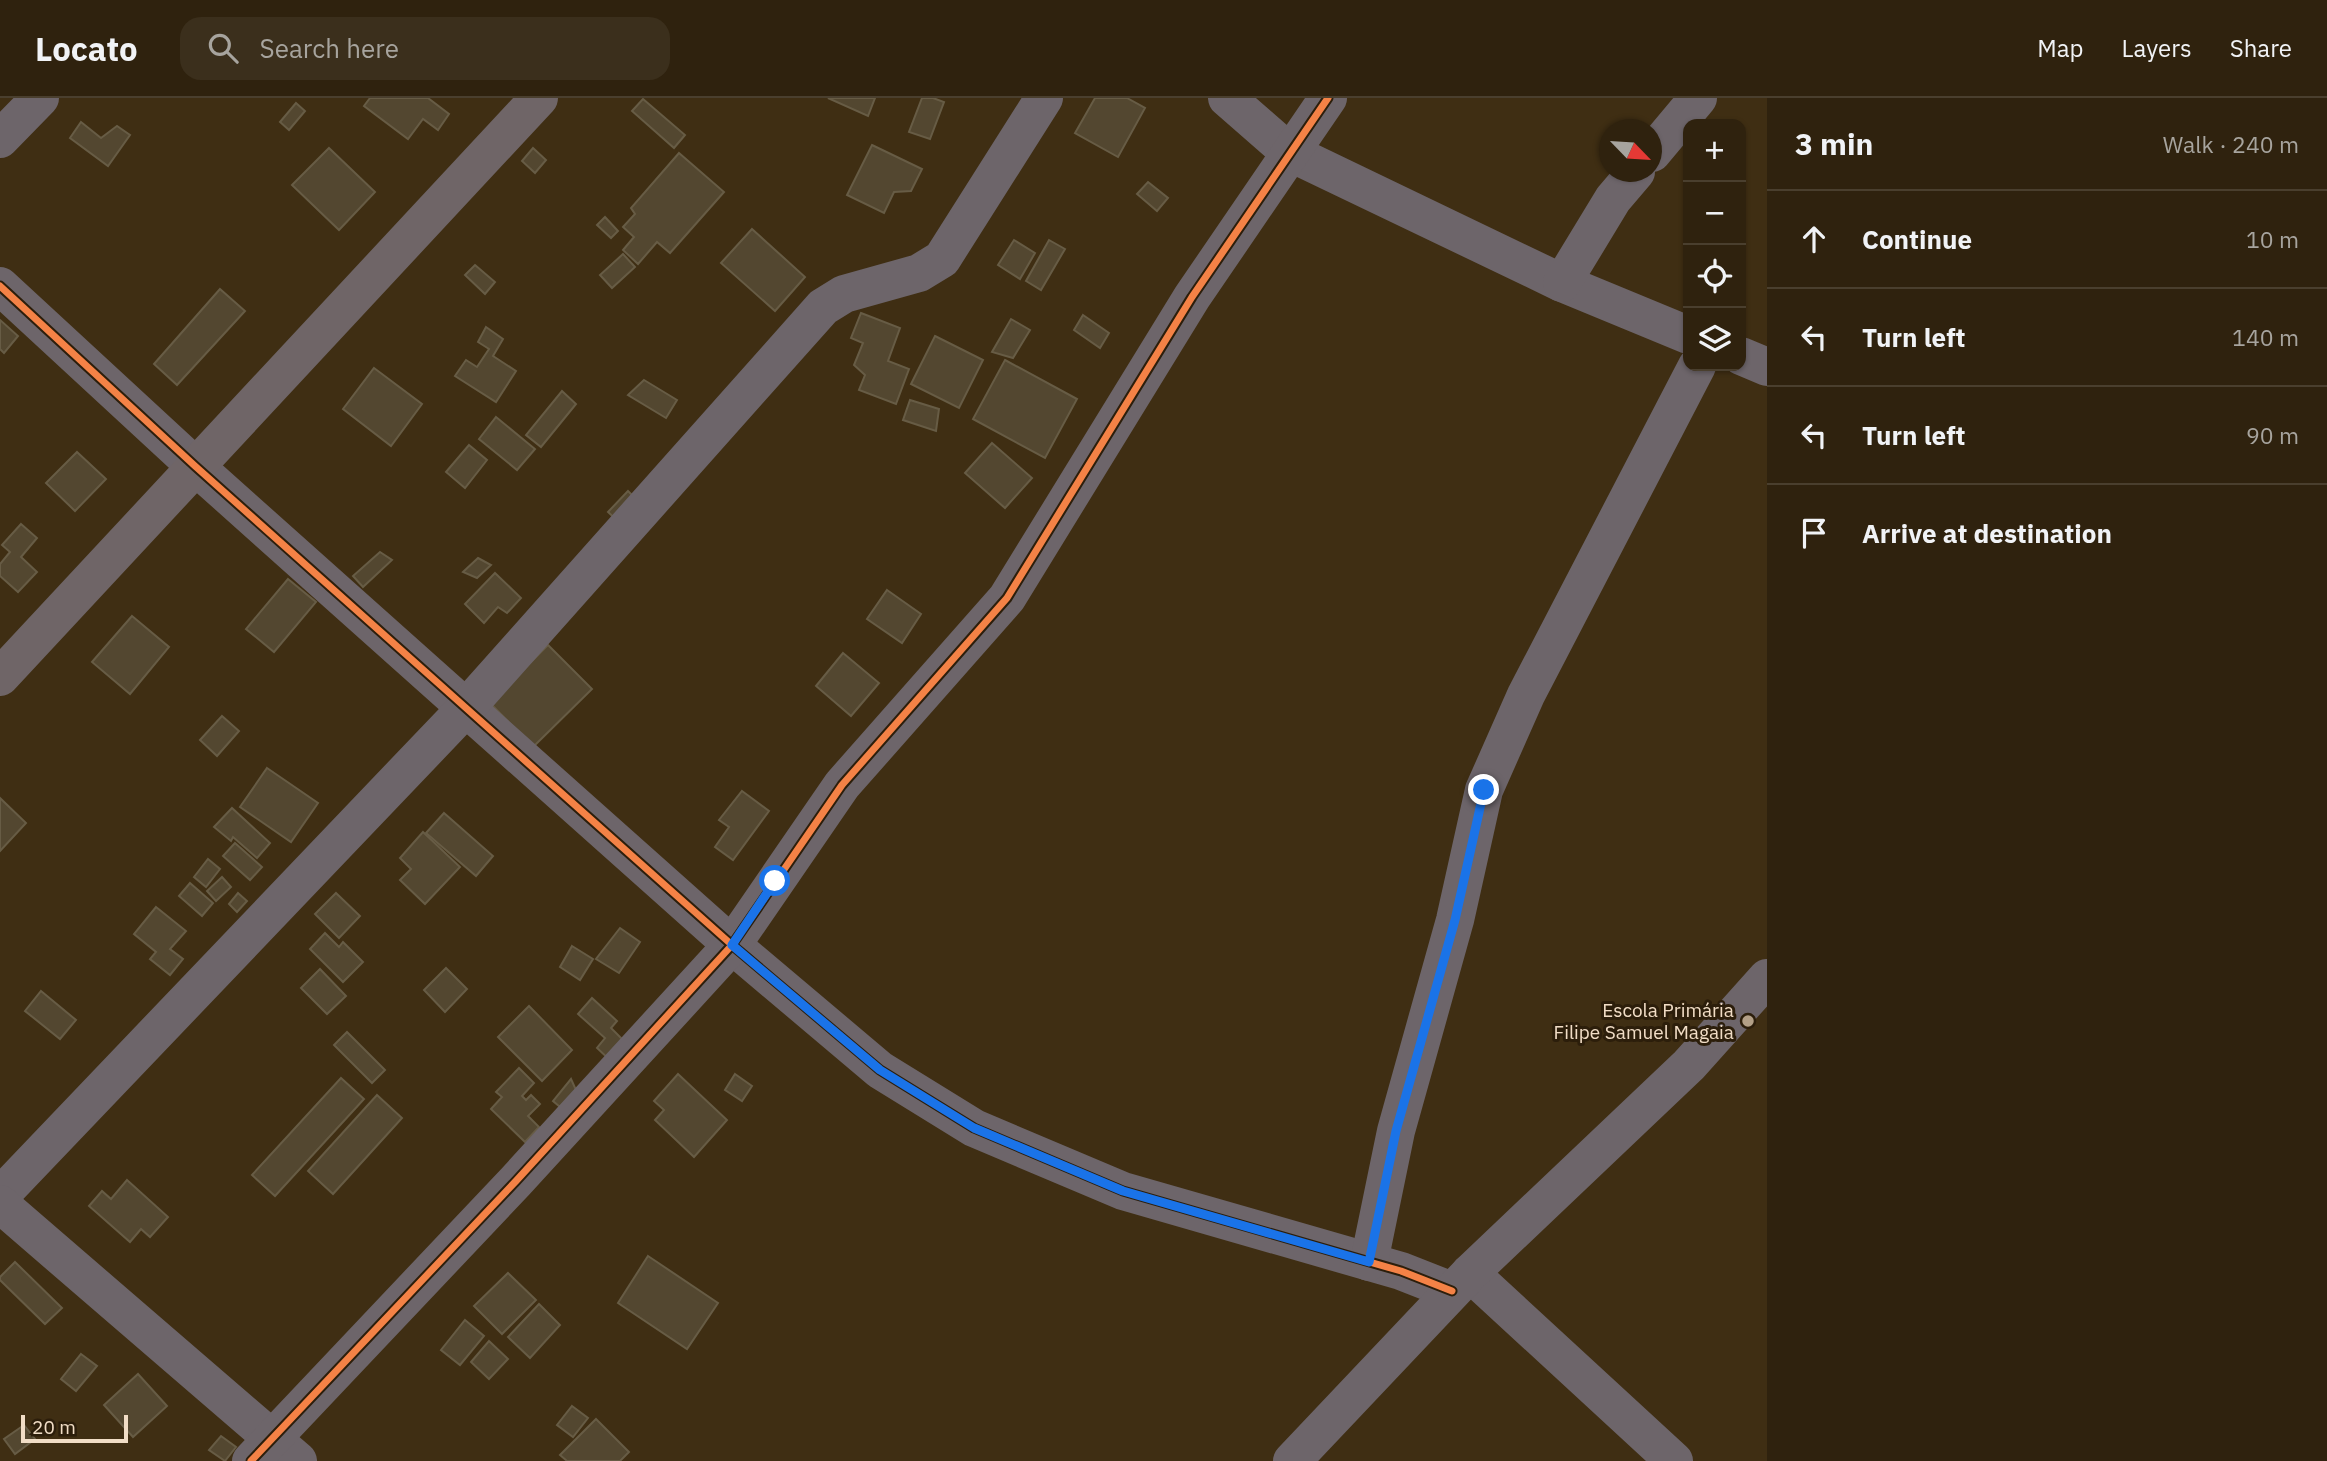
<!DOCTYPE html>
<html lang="en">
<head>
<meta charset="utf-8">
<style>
  :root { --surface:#2f220e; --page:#3b2f1c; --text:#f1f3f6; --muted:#a7a49e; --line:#4a3f2e }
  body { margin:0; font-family:"IBM Plex Sans",sans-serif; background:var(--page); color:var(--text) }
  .controls { position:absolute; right:21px; top:21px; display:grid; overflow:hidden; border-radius:14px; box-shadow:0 2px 5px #0004 }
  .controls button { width:63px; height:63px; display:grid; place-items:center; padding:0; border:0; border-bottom:2px solid var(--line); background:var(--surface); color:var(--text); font:35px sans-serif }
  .compass { position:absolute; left:1599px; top:21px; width:63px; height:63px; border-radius:50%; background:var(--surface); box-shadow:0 2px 5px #0004; rotate:115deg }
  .scale { position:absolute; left:21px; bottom:18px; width:107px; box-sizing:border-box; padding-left:7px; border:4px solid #f1ddc6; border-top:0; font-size:19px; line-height:24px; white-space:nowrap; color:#f1ddc6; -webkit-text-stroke:5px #2c1e0b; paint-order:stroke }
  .stop { position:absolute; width:21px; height:21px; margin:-16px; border:5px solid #1a73e8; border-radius:50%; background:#fff }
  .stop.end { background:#1a73e8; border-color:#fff; box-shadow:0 2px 7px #0008 }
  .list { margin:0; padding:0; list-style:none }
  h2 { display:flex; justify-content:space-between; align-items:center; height:91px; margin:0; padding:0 28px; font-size:30px }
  h2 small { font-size:23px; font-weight:400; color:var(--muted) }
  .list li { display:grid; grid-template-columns:46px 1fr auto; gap:21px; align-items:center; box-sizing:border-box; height:98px; padding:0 28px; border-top:2px solid var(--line) }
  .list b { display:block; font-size:26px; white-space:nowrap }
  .list em { font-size:23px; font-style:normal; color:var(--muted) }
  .icon { flex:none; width:38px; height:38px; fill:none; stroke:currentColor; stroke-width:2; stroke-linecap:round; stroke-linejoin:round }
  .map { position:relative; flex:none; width:1767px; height:1363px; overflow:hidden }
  header { display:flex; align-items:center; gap:42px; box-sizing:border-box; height:98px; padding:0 35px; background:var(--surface); border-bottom:2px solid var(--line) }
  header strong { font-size:33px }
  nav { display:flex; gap:38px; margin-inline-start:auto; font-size:24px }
  .search { width:490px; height:63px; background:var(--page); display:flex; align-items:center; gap:18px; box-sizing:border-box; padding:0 24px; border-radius:21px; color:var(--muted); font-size:26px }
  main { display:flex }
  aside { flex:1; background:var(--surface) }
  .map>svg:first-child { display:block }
  .building { fill:#534730; stroke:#675c45; stroke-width:2 }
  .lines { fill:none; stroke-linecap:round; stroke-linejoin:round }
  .street { stroke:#6d656a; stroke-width:38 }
  .secondary { stroke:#6f6567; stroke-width:38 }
  .cycleway-casing { stroke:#2c1e0b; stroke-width:11 }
  .cycleway { stroke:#f48246; stroke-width:7 }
  .route { stroke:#1a73e8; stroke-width:9 }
  .poi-dot { fill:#b3a087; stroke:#2c1e0b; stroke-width:2.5 }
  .labels { text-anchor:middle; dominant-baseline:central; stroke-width:6; stroke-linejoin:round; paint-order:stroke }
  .poi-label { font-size:19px; fill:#f1ddc6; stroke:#2c1e0b; text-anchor:end }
</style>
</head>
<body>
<header>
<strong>Locato</strong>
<div class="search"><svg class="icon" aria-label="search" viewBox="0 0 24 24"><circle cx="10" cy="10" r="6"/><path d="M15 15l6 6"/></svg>Search here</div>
<nav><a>Map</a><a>Layers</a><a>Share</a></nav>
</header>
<main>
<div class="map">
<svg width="1767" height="1363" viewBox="0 0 1767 1363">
  <rect width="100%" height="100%" fill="#3f2e13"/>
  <g class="building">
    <path d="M370,0H428L449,16L438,32L423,21L408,41L364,8Z"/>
    <path d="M828,0H875L868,18Z"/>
    <path d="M922,0H933L944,4L930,41L909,34Z"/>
    <path d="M1095,0H1127L1145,10L1118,59L1075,35Z"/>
    <path d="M643,1L685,37L674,50L632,13Z"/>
    <path d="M296,5L305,13L289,32L280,24Z"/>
    <path d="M81,24L101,40L117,28L130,37L108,68L70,40Z"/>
    <path d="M872,47L922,71L911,93L894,94L884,115L847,97Z"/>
    <path d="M329,50L375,94L339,132L292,87Z"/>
    <path d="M533,50L546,62L535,75L522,63Z"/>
    <path d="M679,55L724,94L670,155L657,144L638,166L623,152L634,139L623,129L635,116L631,110Z"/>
    <path d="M1148,84L1168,100L1157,113L1137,96Z"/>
    <path d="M605,119L618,133L611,140L597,127Z"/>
    <path d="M752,131L805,179L775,213L721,165Z"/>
    <path d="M1014,142L1035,155L1020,181L998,167Z"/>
    <path d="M1049,142L1065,151L1041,192L1026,183Z"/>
    <path d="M623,156L635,169L612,190L600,177Z"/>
    <path d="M475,167L495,184L485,196L465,177Z"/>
    <path d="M220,191L245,213L177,287L154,266Z"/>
    <path d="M861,215L900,230L888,263L909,271L896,306L859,292L865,277L854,267L863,245L851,240Z"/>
    <path d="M1083,217L1109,235L1100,250L1074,232Z"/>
    <path d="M1011,221L1030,232L1013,260L992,254Z"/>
    <path d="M0,222L18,238L4,255L0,251Z"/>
    <path d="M486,229L503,241L493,258L516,273L496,304L455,278L466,262L477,269L489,251L478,244Z"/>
    <path d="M935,238L983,262L959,310L911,286Z"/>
    <path d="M1005,262L1077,301L1045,360L973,321Z"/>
    <path d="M374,270L422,306L391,348L343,311Z"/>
    <path d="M644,282L677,302L666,320L628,297Z"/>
    <path d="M562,293L576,306L541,349L526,337Z"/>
    <path d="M910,302L939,311L936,333L903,322Z"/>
    <path d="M496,319L535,351L517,372L479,341Z"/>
    <path d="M992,345L1032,380L1005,410L965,375Z"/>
    <path d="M469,347L487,362L465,390L446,374Z"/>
    <path d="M77,354L106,381L75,413L46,385Z"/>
    <path d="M628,393L639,404L620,425L608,414Z"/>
    <path d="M21,426L37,440L21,459L37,474L18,494L0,478V466L10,454L2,447Z"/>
    <path d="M380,454L392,462L363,489L353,478Z"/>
    <path d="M478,460L491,467L477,480L463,474Z"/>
    <path d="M495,475L521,500L507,515L498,509L484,525L465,506Z"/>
    <path d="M288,481L316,504L274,554L246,531Z"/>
    <path d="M887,492L921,516L902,545L867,521Z"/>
    <path d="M132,518L169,549L130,596L92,564Z"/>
    <path d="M548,547L592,591L533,649L490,605Z"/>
    <path d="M843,555L879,585L851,618L816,588Z"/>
    <path d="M222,618L239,633L217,658L200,642Z"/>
    <path d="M267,670L318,705L291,744L240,709Z"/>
    <path d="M742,693L769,713L733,762L715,749L729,729L719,722Z"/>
    <path d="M0,700L26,725L0,753Z"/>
    <path d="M232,710L270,745L257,760L233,739L231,743L214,729Z"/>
    <path d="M444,715L493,758L476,778L426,735Z"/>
    <path d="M423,734L460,769L425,806L400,782L411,771L400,760Z"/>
    <path d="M235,745L262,769L250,782L223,758Z"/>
    <path d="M208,761L220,771L206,789L194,779Z"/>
    <path d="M222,779L231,789L216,803L207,793Z"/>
    <path d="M190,785L213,805L202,818L179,798Z"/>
    <path d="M238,795L247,803L237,814L229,806Z"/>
    <path d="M336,795L360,818L339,840L315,816Z"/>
    <path d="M156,809L186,833L170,851L183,861L170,877L150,861L156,854L134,836Z"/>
    <path d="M620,830L640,844L619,875L596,861Z"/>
    <path d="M325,835L339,849L343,844L363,864L343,884L310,851Z"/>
    <path d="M572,848L593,861L580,882L560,869Z"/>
    <path d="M446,870L467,891L445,914L424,892Z"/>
    <path d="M320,871L346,898L327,916L301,890Z"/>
    <path d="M41,893L76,922L60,941L25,913Z"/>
    <path d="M592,900L617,923L611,930L622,941L612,964L597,950L605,940L578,916Z"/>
    <path d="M529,908L572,952L542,983L498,939Z"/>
    <path d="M347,934L385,972L372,985L334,947Z"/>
    <path d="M519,970L534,985L522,998L526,1002L531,997L540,1006L528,1018L539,1029L525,1044L491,1011L502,999L496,994Z"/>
    <path d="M678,976L727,1022L694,1059L655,1022L664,1012L654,1003Z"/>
    <path d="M735,976L752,988L742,1003L725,992Z"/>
    <path d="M341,980L364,1001L275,1098L252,1077Z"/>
    <path d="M571,981L576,992L566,1014L553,1003Z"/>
    <path d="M377,997L402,1020L333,1096L308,1073Z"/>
    <path d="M127,1082L168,1119L150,1139L141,1131L130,1144L89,1108L102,1093L111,1101Z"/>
    <path d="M648,1158L718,1205L687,1251L618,1205Z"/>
    <path d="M15,1164L62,1210L45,1226L0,1182V1179Z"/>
    <path d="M508,1175L536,1202L502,1236L474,1208Z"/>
    <path d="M539,1206L560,1227L530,1260L508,1239Z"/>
    <path d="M465,1222L484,1238L460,1267L441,1252Z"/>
    <path d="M489,1243L508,1261L489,1281L471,1264Z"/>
    <path d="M81,1256L97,1268L76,1293L61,1281Z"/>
    <path d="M138,1276L167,1308L133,1339L104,1307Z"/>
    <path d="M572,1308L588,1320L573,1339L557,1327Z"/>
    <path d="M596,1321L629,1354L620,1363H567L560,1357Z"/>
    <path d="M24,1327L35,1341L15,1356L4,1341Z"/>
    <path d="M221,1338L236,1349L225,1363L209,1352Z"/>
  </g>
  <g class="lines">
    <g class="street">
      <path d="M1227,0L1289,54L1562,185L1688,237"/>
      <path d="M0,41L40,0"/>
      <path d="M1652,55L1698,0"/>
      <path d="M1562,185L1613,101L1636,74"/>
      <path d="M0,188L195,368L466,610L732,847L880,972L974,1030L1123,1093L1401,1173L1452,1193"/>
      <path d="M1741,258L1767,269"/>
      <path d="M0,1098L466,610L823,209L844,196L919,175L942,161L1044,0"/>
      <path d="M0,1106L298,1363"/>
      <path d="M1369,1164L1396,1033L1455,822L1484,692L1526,597L1697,268"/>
      <path d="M1470,1175L1674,1363"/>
      <path d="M251,1363L516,1083L732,847L842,687L1007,500L1192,199L1328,0"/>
      <path d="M1292,1363L1470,1175L1689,967L1767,880"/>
    </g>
    <path class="secondary" d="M0,579L539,0"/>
    <g class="cycleway-casing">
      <g id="cycleway">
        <path d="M0,188L195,368L466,610L732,847L880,972L974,1030L1123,1093L1401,1173L1452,1193"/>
        <path d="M251,1363L516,1083L732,847L842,687L1007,500L1192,199L1328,0"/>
      </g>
    </g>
    <use href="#cycleway" class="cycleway"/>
  </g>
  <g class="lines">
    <path class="route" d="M775,783L732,847L880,972L974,1030L1123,1093L1369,1164L1396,1033L1455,822L1484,692"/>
  </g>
  <circle class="poi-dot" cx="1748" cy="923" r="7"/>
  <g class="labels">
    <g class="poi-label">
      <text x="1734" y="912">Escola Primária<tspan x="1734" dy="22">Filipe Samuel Magaia</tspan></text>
    </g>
  </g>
</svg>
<div class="controls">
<button>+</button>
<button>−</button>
<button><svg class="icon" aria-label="locate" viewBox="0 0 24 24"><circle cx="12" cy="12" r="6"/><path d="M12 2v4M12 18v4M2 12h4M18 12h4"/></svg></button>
<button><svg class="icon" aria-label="layers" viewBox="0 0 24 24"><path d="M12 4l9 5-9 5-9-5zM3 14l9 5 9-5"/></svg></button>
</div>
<svg class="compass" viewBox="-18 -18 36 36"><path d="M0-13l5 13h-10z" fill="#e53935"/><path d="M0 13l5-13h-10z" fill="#a7a49e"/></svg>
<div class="scale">20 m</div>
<div class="stop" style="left:775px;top:783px"></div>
<div class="stop end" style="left:1484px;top:692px"></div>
</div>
<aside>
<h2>3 min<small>Walk · 240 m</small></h2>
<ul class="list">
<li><svg class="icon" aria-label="ahead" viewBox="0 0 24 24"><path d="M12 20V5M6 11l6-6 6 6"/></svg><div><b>Continue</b></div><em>10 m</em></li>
<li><svg class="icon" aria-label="left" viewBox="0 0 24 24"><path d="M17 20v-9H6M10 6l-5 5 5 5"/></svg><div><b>Turn left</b></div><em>140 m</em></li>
<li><svg class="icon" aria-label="left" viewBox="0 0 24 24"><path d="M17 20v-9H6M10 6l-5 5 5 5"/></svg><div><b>Turn left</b></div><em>90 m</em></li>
<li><svg class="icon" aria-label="arrive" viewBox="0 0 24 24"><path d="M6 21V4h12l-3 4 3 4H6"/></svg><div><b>Arrive at destination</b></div></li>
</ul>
</aside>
</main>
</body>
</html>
